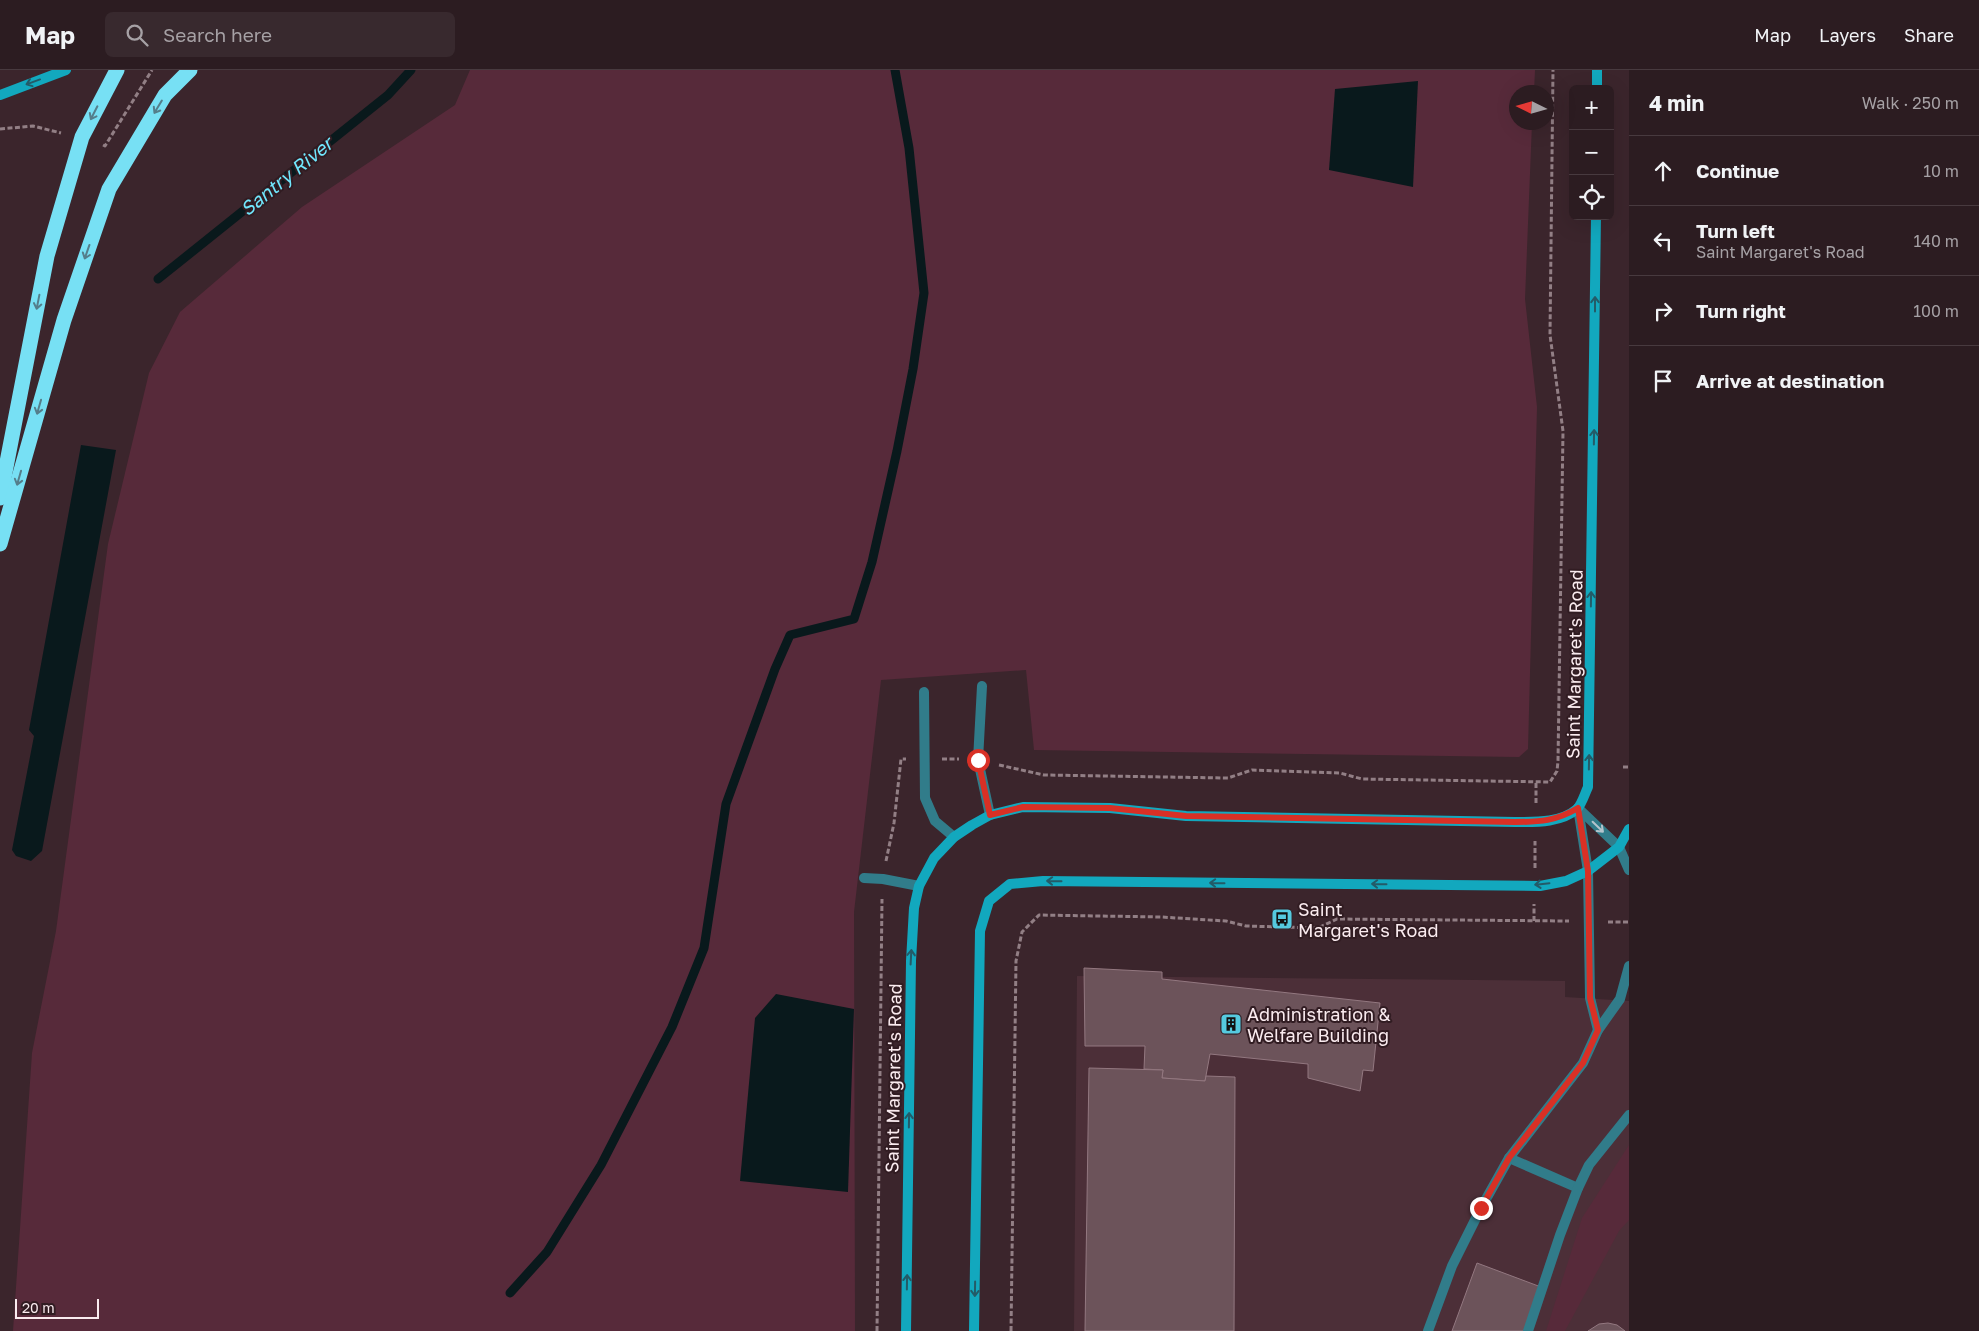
<!DOCTYPE html>
<html lang="en">
<head>
<meta charset="utf-8">
<style>
  :root { --surface:#2c1c21; --page:#38292e; --text:#f1f3f6; --muted:#a6a1a5; --line:#483a3f }
  body { margin:0; font-family:"Golos Text",sans-serif; background:var(--page); color:var(--text) }
  .controls { position:absolute; right:15px; top:15px; display:grid; overflow:hidden; border-radius:8px; box-shadow:0 5px 20px #0002 }
  .controls button { width:45px; height:45px; display:grid; place-items:center; padding:0; border:0; border-bottom:1px solid var(--line); background:var(--surface); color:var(--text); font:25px sans-serif }
  .compass { position:absolute; left:1509px; top:15px; width:45px; height:45px; border-radius:50%; background:var(--surface); box-shadow:0 5px 20px #0002; rotate:275deg }
  .scale { position:absolute; left:15px; bottom:12px; width:84px; box-sizing:border-box; padding-left:5px; border:2px solid #faebef; border-top:0; font-size:14px; line-height:18px; white-space:nowrap; color:#faebef; -webkit-text-stroke:4px #311c22; paint-order:stroke }
  .stop { position:absolute; width:15px; height:15px; margin:-11px; border:4px solid #d93025; border-radius:50%; background:#fff }
  .stop.end { background:#d93025; border-color:#fff; box-shadow:0 1px 5px #0008 }
  .list { margin:0; padding:0; list-style:none }
  h2 { display:flex; justify-content:space-between; align-items:center; height:65px; margin:0; padding:0 20px; font-size:21px }
  h2 small { font-size:16px; font-weight:400; color:var(--muted) }
  .list li { display:grid; grid-template-columns:32px 1fr auto; gap:15px; align-items:center; box-sizing:border-box; height:70px; padding:0 20px; border-top:1px solid var(--line) }
  .list b { display:block; font-size:19px; white-space:nowrap }
  .list p { margin:0; font-size:16px; white-space:nowrap; color:var(--muted) }
  .list em { font-size:16px; font-style:normal; color:var(--muted) }
  .icon { flex:none; width:28px; height:28px; fill:none; stroke:currentColor; stroke-width:2; stroke-linecap:round; stroke-linejoin:round }
  .map { position:relative; flex:none; width:1629px; height:1261px; overflow:hidden }
  header { display:flex; align-items:center; gap:30px; box-sizing:border-box; height:70px; padding:0 25px; background:var(--surface); border-bottom:1px solid var(--line) }
  header strong { font-size:24px }
  nav { display:flex; gap:28px; margin-inline-start:auto; font-size:18px }
  .search { width:350px; height:45px; background:var(--page); display:flex; align-items:center; gap:12px; box-sizing:border-box; padding:0 18px; border-radius:8px; color:var(--muted); font-size:19px }
  main { display:flex }
  aside { flex:1; background:var(--surface) }
  .map>svg:first-child { display:block }
  .built { fill:#4c2f38 }
  .green { fill:#572a3a }
  .water { fill:#09191c }
  .lines { fill:none; stroke-linecap:round; stroke-linejoin:round }
  .stream { stroke:#09191c; stroke-width:9 }
  .building { fill:#6c535a; stroke:#937880 }
  .path { stroke:#927f85; stroke-width:3; stroke-dasharray:5 2.5; stroke-linecap:butt }
  .lane { stroke:#317c8a; stroke-width:10 }
  .secondary { stroke:#12a8be; stroke-width:10 }
  .highway { stroke:#77e0f4; stroke-width:15 }
  .oneway { stroke:#235b68 }
  .oneway2 { stroke:#547e8b }
  .oneway3 { stroke:#b4c4cc }
  .route { stroke:#d93025; stroke-width:6 }
  .labels { text-anchor:middle; dominant-baseline:central; stroke-width:4; stroke-linejoin:round; paint-order:stroke }
  .street-label { font-size:18px; fill:#faebef; stroke:#311c22 }
  .poi-label { font-size:18px; fill:#faebef; stroke:#311c22; text-anchor:start }
  .water-label { font-size:19px; font-style:italic; fill:#71e8fe; stroke:#311c22 }
</style>
</head>
<body>
<header>
<strong>Map</strong>
<div class="search"><svg class="icon" aria-label="search" viewBox="0 0 24 24"><circle cx="10" cy="10" r="6"/><path d="M15 15l6 6"/></svg>Search here</div>
<nav><a>Map</a><a>Layers</a><a>Share</a></nav>
</header>
<main>
<div class="map">
<svg width="1629" height="1261" viewBox="0 0 1629 1261">
  <rect width="100%" height="100%" fill="#3b252c"/>
  <path class="built" d="M1077,906L1565,911V927L1629,931V1261H1074Z"/>
  <g class="green">
    <path d="M470,0H1535L1534,22H1516V52L1532,53L1525,229L1537,337L1528,679L1519,687L1034,680L1026,600L881,610L854,842L855,1261H13L32,983L56,861L108,474L149,303L180,242L302,137L455,35Z"/>
    <path d="M1629,1075V1150L1619,1161L1565,1261H1546L1582,1148Z"/>
  </g>
  <g class="water">
    <path d="M1418,11L1413,117L1329,100L1335,19Z"/>
    <path d="M81,375L116,380L42,781L31,791L16,786L12,780L34,666L29,660Z"/>
    <path d="M776,924L854,939L848,1122L740,1111L755,948Z"/>
  </g>
  <g class="lines">
    <g class="stream">
      <path d="M158,209L388,25L411,0"/>
      <path d="M510,1223L547,1182L601,1095L672,957L704,878L726,734L775,599L790,565L854,549L872,492L897,381L913,299L924,223L909,78L895,0"/>
    </g>
  </g>
  <g class="building">
    <path d="M1084,898L1162,902V909L1380,933L1373,1001L1363,1000L1360,1021L1308,1008V994L1210,984L1205,1011L1162,1008L1163,1000L1144,999L1145,976H1085Z"/>
    <path d="M1089,998L1163,1000L1162,1008L1205,1011L1206,1006L1235,1007L1234,1261H1085Z"/>
    <path d="M1477,1193L1541,1217L1525,1261H1452Z"/>
    <path d="M1608,1253L1617,1255L1625,1261H1588L1599,1254Z"/>
  </g>
  <g class="lines">
    <g class="path">
      <path d="M0,59L33,56L61,63"/>
      <path d="M103,75L105,76L152,0"/>
      <path d="M942,689H959"/>
      <path d="M999,695L1044,705L1228,708L1252,700L1340,703L1362,709L1550,712L1557,701L1558,691L1563,361L1550,265L1553,0"/>
      <path d="M1623,697H1629"/>
      <path d="M1536,733V712"/>
      <path d="M886,791L894,753L901,689H906"/>
      <path d="M1535,798V771"/>
      <path d="M1534,851V834"/>
      <path d="M1608,852H1629"/>
      <path d="M877,1261L882,829"/>
      <path d="M1011,1261L1016,891L1022,862L1039,845L1161,847L1226,851L1246,856L1318,858L1337,849L1569,851"/>
    </g>
    <g class="lane">
      <path d="M982,616L978,690L990,745"/>
      <path d="M924,622L925,728L935,751L954,767"/>
      <path d="M1578,738L1588,801L1590,928L1598,960"/>
      <path d="M1578,738L1619,777L1629,800"/>
      <path d="M864,808L883,809L919,816"/>
      <path d="M1509,1088L1578,1118"/>
      <path d="M1428,1261L1452,1196L1481,1138L1509,1088L1583,993L1598,960L1620,929L1629,896"/>
      <path d="M1528,1261L1560,1165L1578,1118L1589,1095L1629,1045"/>
    </g>
    <g class="secondary">
      <path d="M1597,19V0"/>
      <path d="M0,25L66,0"/>
      <path d="M906,1261L911,891L914,838L919,816L934,788L954,767L972,755L990,745L1023,737L1110,738L1186,746L1515,752C1535,752 1561,753 1577,739C1582,734 1585,723 1588,717L1596,146"/>
      <path d="M974,1261L980,861L989,831L1010,814L1043,811L1540,816L1566,811L1588,801L1619,777L1629,759"/>
    </g>
    <g class="highway">
      <path d="M0,428L47,186L82,67L117,0"/>
      <path d="M0,474L64,250L109,119L165,25L190,0"/>
    </g>
  </g>
  <defs><path id="oneway-shaft" d="M-6 0H5M1.5-3L5.5 0L1.5 3" fill="none" stroke-width="1.6" stroke-linecap="round" stroke-linejoin="round" transform="scale(1.25)"/></defs>
  <g class="oneway">
    <use href="#oneway-shaft" transform="translate(33 12) rotate(160)"/>
    <use href="#oneway-shaft" transform="translate(1595 234) rotate(-90)"/>
    <use href="#oneway-shaft" transform="translate(1594 367) rotate(-89)"/>
    <use href="#oneway-shaft" transform="translate(1591 529) rotate(-89)"/>
    <use href="#oneway-shaft" transform="translate(1589 692) rotate(-89)"/>
    <use href="#oneway-shaft" transform="translate(1054 811) rotate(-179)"/>
    <use href="#oneway-shaft" transform="translate(1217 813) rotate(-179)"/>
    <use href="#oneway-shaft" transform="translate(1379 814) rotate(-179)"/>
    <use href="#oneway-shaft" transform="translate(1542 814) rotate(174)"/>
    <use href="#oneway-shaft" transform="translate(911 887) rotate(-87)"/>
    <use href="#oneway-shaft" transform="translate(909 1050) rotate(-89)"/>
    <use href="#oneway-shaft" transform="translate(907 1212) rotate(-89)"/>
    <use href="#oneway-shaft" transform="translate(975 1219) rotate(91)"/>
  </g>
  <g class="oneway2">
    <use href="#oneway-shaft" transform="translate(158 37) rotate(121)"/>
    <use href="#oneway-shaft" transform="translate(94 43) rotate(117)"/>
    <use href="#oneway-shaft" transform="translate(87 182) rotate(109)"/>
    <use href="#oneway-shaft" transform="translate(38 232) rotate(101)"/>
    <use href="#oneway-shaft" transform="translate(39 337) rotate(106)"/>
    <use href="#oneway-shaft" transform="translate(19 408) rotate(106)"/>
  </g>
  <use class="oneway3" href="#oneway-shaft" transform="translate(1598 757) rotate(44)"/>
  <g class="lines">
    <path class="route" d="M978,690L990,745L1023,737L1110,738L1186,746L1515,752C1540,752 1556,751 1578,738L1588,801L1590,928L1598,960L1583,993L1509,1088L1481,1138"/>
  </g>
  <defs>
    <g id="bus-square" transform="scale(1.125)"><rect x="-9" y="-9" width="18" height="18" rx="4" fill="#55cadf" stroke="#311c22"/><path d="M-5-6H5V4H4V6H2V4H-2V6H-4V4H-5ZM-3.5-4V0h7V-4ZM-3.5 1.2v1.5H-2V1.2ZM2 1.2v1.5H3.5V1.2Z" fill="#111"/></g>
    <g id="building-square" transform="scale(1.125)"><rect x="-9" y="-9" width="18" height="18" rx="4" fill="#55cadf" stroke="#311c22"/><path d="M-4-6H4V6H1V3H-1V6H-4ZM-2.5-4.3h1.7v1.8h-1.7ZM.8-4.3h1.7v1.8H.8ZM-2.5-1h1.7V.8h-1.7ZM.8-1h1.7V.8H.8Z" fill="#111"/></g>
  </defs>
  <g fill-rule="evenodd">
    <use href="#bus-square" x="1282" y="849"/>
    <use href="#building-square" x="1231" y="954"/>
  </g>
  <g class="labels">
    <g class="street-label">
      <text transform="translate(1574 594) rotate(-89)">Saint Margaret's Road</text>
      <text transform="translate(893 1008) rotate(-89)">Saint Margaret's Road</text>
    </g>
    <g class="poi-label">
      <text x="1298" y="839">Saint<tspan x="1298" dy="21">Margaret's Road</tspan></text>
      <text x="1247" y="944">Administration &amp;<tspan x="1247" dy="21">Welfare Building</tspan></text>
    </g>
    <g class="water-label">
      <text transform="translate(286 106) rotate(-39)">Santry River</text>
    </g>
  </g>
</svg>
<div class="controls">
<button>+</button>
<button>−</button>
<button><svg class="icon" aria-label="locate" viewBox="0 0 24 24"><circle cx="12" cy="12" r="6"/><path d="M12 2v4M12 18v4M2 12h4M18 12h4"/></svg></button>
</div>
<svg class="compass" viewBox="-18 -18 36 36"><path d="M0-13l5 13h-10z" fill="#e53935"/><path d="M0 13l5-13h-10z" fill="#a6a1a5"/></svg>
<div class="scale">20 m</div>
<div class="stop" style="left:978px;top:690px"></div>
<div class="stop end" style="left:1481px;top:1138px"></div>
</div>
<aside>
<h2>4 min<small>Walk · 250 m</small></h2>
<ul class="list">
<li><svg class="icon" aria-label="ahead" viewBox="0 0 24 24"><path d="M12 20V5M6 11l6-6 6 6"/></svg><div><b>Continue</b></div><em>10 m</em></li>
<li><svg class="icon" aria-label="left" viewBox="0 0 24 24"><path d="M17 20v-9H6M10 6l-5 5 5 5"/></svg><div><b>Turn left</b><p>Saint Margaret's Road</p></div><em>140 m</em></li>
<li><svg class="icon" aria-label="right" viewBox="0 0 24 24"><path d="M7 20v-9h11M14 6l5 5-5 5"/></svg><div><b>Turn right</b></div><em>100 m</em></li>
<li><svg class="icon" aria-label="arrive" viewBox="0 0 24 24"><path d="M6 21V4h12l-3 4 3 4H6"/></svg><div><b>Arrive at destination</b></div></li>
</ul>
</aside>
</main>
</body>
</html>
